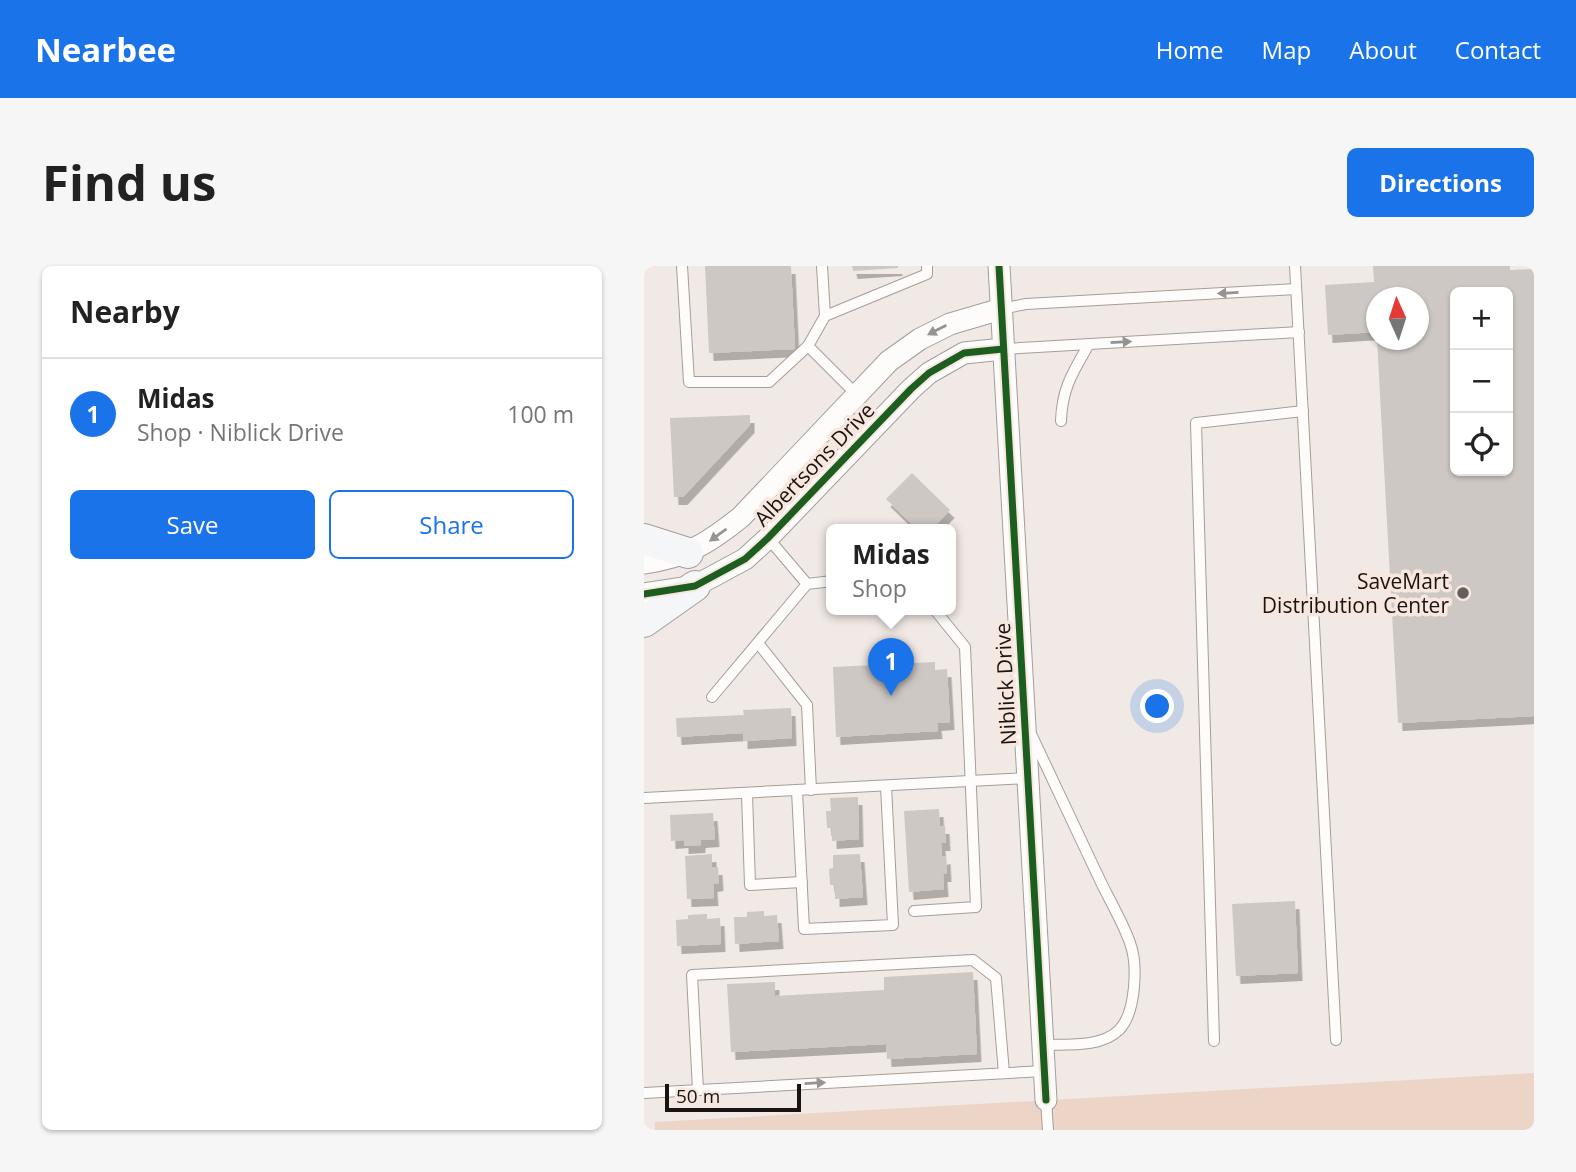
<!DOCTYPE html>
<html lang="en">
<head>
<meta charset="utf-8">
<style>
  :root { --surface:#fff; --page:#f6f6f6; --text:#222; --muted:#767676; --line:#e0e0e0; --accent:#1a73e8 }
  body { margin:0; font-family:"Open Sans",sans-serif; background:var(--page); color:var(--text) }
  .controls { position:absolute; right:21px; top:21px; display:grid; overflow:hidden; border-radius:10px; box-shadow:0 2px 5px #0004 }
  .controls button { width:63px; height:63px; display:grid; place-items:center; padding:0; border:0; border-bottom:2px solid var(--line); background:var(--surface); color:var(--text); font:35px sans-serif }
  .compass { position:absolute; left:722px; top:21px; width:63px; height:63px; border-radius:50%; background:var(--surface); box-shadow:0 2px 5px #0004; rotate:357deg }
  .scale { position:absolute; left:21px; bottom:18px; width:136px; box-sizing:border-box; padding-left:7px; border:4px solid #191411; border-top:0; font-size:19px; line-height:24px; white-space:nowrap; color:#191411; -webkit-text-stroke:5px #f7e7df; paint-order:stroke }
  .you { position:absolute; left:514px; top:441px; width:24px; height:24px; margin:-18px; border:5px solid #fff; border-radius:50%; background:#1a73e8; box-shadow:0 0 0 10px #1a73e833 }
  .badge { display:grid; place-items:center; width:46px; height:46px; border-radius:50%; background:var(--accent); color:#fff; font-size:23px; font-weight:700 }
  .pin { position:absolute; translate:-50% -58px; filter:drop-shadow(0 2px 4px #0008) }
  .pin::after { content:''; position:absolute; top:37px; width:24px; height:21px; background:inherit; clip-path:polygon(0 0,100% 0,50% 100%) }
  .popup { position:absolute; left:182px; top:258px; width:130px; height:91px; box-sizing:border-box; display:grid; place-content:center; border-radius:10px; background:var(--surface); filter:drop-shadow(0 2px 5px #0005); font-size:23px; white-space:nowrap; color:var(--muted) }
  .popup b { font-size:26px; color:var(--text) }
  .popup::after { content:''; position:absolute; left:50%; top:100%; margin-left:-14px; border:14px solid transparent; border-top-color:var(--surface) }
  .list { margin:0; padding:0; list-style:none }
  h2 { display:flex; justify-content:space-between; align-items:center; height:91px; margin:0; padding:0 28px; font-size:30px }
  h2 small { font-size:23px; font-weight:400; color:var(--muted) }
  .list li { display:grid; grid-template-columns:46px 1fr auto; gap:21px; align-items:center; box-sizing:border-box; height:112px; padding:0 28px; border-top:2px solid var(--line) }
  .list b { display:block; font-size:26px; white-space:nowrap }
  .list p { margin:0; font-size:23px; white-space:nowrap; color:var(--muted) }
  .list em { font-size:23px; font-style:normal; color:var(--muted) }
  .actions { display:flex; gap:14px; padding:21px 28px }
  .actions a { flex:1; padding:16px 0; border:2px solid var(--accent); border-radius:10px; text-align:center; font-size:24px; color:var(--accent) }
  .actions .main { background:var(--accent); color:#fff }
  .icon { flex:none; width:38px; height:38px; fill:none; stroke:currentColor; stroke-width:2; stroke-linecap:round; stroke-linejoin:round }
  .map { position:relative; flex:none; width:890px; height:864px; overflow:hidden; border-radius:10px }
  header { display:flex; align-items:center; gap:42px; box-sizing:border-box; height:98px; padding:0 35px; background:var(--accent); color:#fff }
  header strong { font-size:33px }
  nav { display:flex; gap:38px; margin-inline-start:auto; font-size:24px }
  .intro { display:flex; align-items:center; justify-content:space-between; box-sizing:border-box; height:168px; padding:0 42px }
  h1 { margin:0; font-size:49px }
  .button { padding:18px 32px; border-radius:10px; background:var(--accent); color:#fff; font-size:24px; font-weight:700 }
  main { display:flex; gap:42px; padding:0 42px }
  aside { flex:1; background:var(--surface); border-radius:10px; box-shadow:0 2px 5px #0004 }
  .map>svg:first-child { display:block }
  .green { fill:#ecd4c7 }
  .building { fill:#cec8c5; fill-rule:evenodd; filter:url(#shadow) }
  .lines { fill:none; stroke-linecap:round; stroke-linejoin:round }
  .lane-casing { stroke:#a49e9a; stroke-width:12 }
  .street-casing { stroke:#a49e9a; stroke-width:23 }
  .secondary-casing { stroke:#a49e9a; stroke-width:32 }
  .lane { stroke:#fdfcfb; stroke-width:10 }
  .street { stroke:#fdfcfb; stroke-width:21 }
  .secondary { stroke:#f5f6f8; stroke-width:30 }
  .cycleway-casing { stroke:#f7e7df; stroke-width:11 }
  .cycleway { stroke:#1b5e20; stroke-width:7 }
  .oneway { fill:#969492 }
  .poi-dot { fill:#655f5b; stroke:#f7e7df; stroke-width:2.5 }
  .labels { text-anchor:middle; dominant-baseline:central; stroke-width:7; stroke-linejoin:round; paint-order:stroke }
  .street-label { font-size:21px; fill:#191411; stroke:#f7e7df }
  .poi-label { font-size:21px; fill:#191411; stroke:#f7e7df; text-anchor:end }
</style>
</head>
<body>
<header>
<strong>Nearbee</strong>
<nav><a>Home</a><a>Map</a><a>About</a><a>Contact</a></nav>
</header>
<div class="intro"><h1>Find us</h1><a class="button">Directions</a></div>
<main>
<aside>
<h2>Nearby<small></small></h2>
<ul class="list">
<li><span class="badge">1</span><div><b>Midas</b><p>Shop · Niblick Drive</p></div><em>100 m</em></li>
</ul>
<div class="actions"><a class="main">Save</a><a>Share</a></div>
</aside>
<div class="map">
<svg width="890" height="864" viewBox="0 0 890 864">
  <defs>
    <filter id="shadow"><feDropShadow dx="4.5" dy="8" stdDeviation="0" flood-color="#0004"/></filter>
  </defs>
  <rect width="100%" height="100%" fill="#f1e9e5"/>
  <path class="green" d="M890,807V864H11V856Z"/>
  <g class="building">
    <path d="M61,0H147L151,83L65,87Z"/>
    <path d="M208,0H254V2L209,5Z"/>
    <path d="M729,0H866V4L890,3V450L754,457L733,74H774V32H732V66L684,69L681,19L730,16ZM811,26H864V205H811Z"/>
    <path d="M106,149V159L39,231H30L26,152Z"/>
    <path d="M268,207L306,244L287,264H274L242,233Z"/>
    <path d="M291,396V404L303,403L306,456L293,457L294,465L192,471L189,401Z"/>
    <path d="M147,442L148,472L99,475V467L33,471L32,452L100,449L99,444Z"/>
    <path d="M214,531L215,573L188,575V562H183L182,545H187L186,532Z"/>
    <path d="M295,543L296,560H301L302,577H297L298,591L302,590L303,608H299L300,623L265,626L260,545Z"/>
    <path d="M69,547L71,573L57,574V579L40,580V574L27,575L26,549Z"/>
    <path d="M68,588V601H74L75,617L69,618L70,632L43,633L41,590Z"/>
    <path d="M216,588L219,631L191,633V619H186L185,603L189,602V589Z"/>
    <path d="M651,635L654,707L592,710L588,638Z"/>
    <path d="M120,645V650L133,649L135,675L91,678L90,651H103V646Z"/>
    <path d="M63,648V653L76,652L77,678L33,680L32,654L44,653V649Z"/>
    <path d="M329,706L333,788L243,793L242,778L87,786L83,718L131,716V730L240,724V711Z"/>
  </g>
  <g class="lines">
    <g class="lane-casing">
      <g id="lane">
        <path d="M38,0L45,116H125L164,80L181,50"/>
        <path d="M178,0L181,50L283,8V0"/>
        <path d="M651,0L692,774"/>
        <path d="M357,43L382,38L652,23"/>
        <path d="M164,80L212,128"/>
        <path d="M359,83L655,66"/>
        <path d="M417,155C418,122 429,106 445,78"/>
        <path d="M124,272L163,318"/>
        <path d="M114,377L163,439L167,524"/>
        <path d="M68,431L163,318L188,315"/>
        <path d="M388,470C410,517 432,563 454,610C464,632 478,654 486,677C494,698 492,747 475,764C457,782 422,778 399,779"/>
        <path d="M153,525L160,663L249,659L242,520"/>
        <path d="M103,528L106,619L158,616"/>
        <path d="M0,532L384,512"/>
        <path d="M270,645L332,641L321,381L291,344"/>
        <path d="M570,775L552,157L659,145"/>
        <path d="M54,824L48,709L329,694L352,712L360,807"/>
        <path d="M0,827L400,805"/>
        <path d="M402,834L404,864"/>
      </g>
    </g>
    <g class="street-casing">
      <g id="street">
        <path d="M355,0L402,834"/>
        <path d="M0,297C41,292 66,276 97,251L245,95L276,73L306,58L357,43"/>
        <path d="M0,328L51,320L101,293L124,272L267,123L285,107L320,87L359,83"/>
      </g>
    </g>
    <g class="secondary-casing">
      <g id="secondary">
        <path d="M0,273L44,287"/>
        <path d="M0,356L51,320"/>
      </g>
    </g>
    <use href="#lane" class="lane"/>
    <use href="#street" class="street"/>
    <use href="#secondary" class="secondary"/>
    <g class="cycleway-casing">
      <g id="cycleway">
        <path d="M355,0L402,834"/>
        <path d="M0,328L51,320L101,293L124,272L267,123L285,107L320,87L359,83"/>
      </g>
    </g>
    <use href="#cycleway" class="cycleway"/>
  </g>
  <defs><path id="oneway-solid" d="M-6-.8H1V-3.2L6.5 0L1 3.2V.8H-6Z" transform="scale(1.75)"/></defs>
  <g class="oneway">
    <use href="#oneway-solid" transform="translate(584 27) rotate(177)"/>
    <use href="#oneway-solid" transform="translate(293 64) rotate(153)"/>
    <use href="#oneway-solid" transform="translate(477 76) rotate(-3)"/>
    <use href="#oneway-solid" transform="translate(74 269) rotate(144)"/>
    <use href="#oneway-solid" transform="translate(171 817) rotate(-3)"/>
  </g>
  <circle class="poi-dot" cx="819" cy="327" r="7"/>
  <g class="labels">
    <g class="street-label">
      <text transform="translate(170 198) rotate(-46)">Albertsons Drive</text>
      <text transform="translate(361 418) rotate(-93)">Niblick Drive</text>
    </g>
    <g class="poi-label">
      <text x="805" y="315">SaveMart<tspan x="805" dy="24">Distribution Center</tspan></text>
    </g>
  </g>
</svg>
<div class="controls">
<button>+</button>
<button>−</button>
<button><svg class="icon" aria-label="locate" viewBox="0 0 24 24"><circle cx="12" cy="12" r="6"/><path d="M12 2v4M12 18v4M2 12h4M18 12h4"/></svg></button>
</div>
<svg class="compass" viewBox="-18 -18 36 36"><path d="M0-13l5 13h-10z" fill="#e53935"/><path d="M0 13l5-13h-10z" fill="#767676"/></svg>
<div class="scale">50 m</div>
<div class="you"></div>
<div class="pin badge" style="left:247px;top:430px">1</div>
<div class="popup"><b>Midas</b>Shop</div>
</div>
</main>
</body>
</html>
